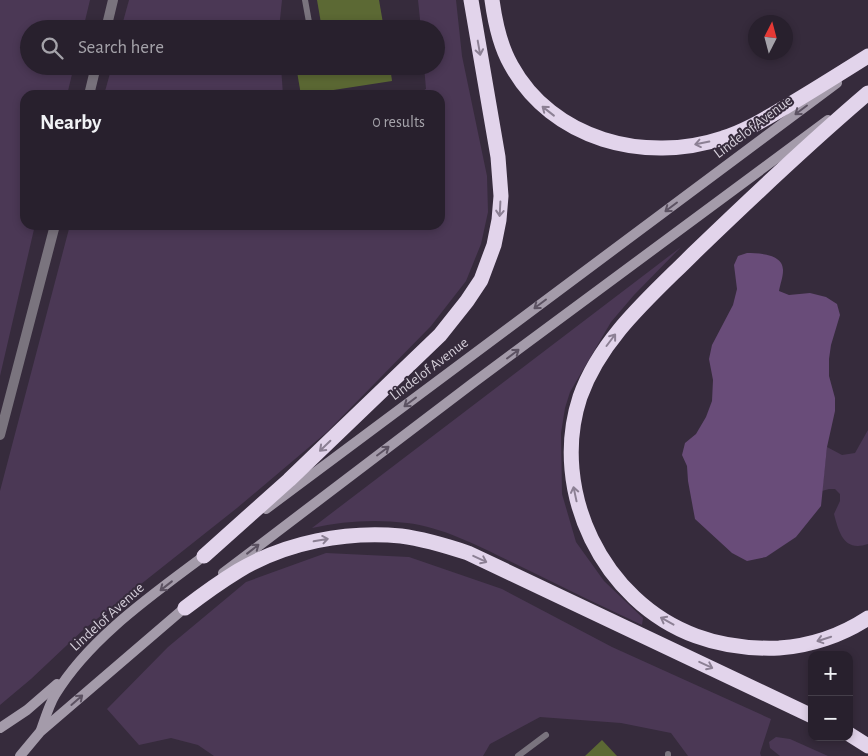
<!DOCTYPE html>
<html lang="en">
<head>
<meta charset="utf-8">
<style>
  :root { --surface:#28202d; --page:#342d39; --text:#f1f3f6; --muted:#a5a3aa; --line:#443e49 }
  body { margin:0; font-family:"Alegreya Sans",sans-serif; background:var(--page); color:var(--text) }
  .controls { position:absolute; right:15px; bottom:15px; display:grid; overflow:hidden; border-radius:10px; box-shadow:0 2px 8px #0003 }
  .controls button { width:45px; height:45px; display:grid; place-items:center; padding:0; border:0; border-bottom:1px solid var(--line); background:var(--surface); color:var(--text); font:25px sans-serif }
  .compass { position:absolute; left:748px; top:15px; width:45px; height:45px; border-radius:50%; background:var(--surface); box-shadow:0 2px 8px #0003; rotate:6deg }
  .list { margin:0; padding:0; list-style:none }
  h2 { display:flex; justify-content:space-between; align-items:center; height:65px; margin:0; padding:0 20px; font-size:21px }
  h2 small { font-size:16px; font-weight:400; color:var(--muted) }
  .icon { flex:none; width:28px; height:28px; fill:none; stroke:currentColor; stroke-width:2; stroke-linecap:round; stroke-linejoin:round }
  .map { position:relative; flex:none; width:868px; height:756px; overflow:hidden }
  .search { position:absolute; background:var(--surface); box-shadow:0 2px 8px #0003; left:20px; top:20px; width:425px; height:55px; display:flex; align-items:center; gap:12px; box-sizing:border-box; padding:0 18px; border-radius:28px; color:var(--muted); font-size:19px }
  .panel { position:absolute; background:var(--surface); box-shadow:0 2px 8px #0003; left:20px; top:90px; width:425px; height:140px; border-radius:15px }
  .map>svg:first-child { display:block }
  .green { fill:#4b3855 }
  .water { fill:#694c79 }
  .building { fill:#5c6934 }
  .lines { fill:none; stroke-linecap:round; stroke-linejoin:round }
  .service { stroke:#7a747e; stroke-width:6 }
  .minor { stroke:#7a747e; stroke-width:10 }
  .secondary { stroke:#a49baa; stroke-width:10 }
  .motorway { stroke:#e2d4eb; stroke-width:15 }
  .oneway { stroke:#8c8094 }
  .oneway2 { stroke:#5c5262 }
  .labels { text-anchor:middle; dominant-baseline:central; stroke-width:4; stroke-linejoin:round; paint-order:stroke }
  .street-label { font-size:15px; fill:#d5cfda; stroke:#362b3c }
</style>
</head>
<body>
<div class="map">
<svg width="868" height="756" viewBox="0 0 868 756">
  <rect width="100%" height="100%" fill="#362b3c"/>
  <g class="green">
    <path d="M0,0H90L83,29H29V66H74L67,95H25V225H35L0,376Z"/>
    <path d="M129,0H282L279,29H121Z"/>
    <path d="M418,0H456L462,56L487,176L488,212L481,244L466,281L431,326L327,432L237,508L83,630L31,679L0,705V491L70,225H440V95H415L426,89L424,66H436V29H421Z"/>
    <path d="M112,66H281L283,95H104Z"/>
    <path d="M681,247L634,295L611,322L570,392L565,408L561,433L562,494L576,542L604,581L643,618L642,625C604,607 566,589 528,570C492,553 446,527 407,523C375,519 343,521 312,528Z"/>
    <path d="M868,430V544C844,552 839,533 834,514L840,501V494L835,489H829L822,491L827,447L842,455L855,453Z"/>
    <path d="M326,553L409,557L502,589L612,647L771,719L760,753L761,756H688L671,733L621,723L540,717L490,744L483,756H214L198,745L171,738L139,745L107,709L168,647L246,582Z"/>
    <path d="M776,737L790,739L828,756H780L770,748L769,742Z"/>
  </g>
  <path class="water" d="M747,253C759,253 784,254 783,271C783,277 780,285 779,291L789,295L810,293L826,297L837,304L840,315L831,345L829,359V376L835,398V411L827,447L821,506L796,537L766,557L747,561L732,553L695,519L688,481L687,466L682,455L685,443L696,434L706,417L712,401L713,380L709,359L712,345L733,305L737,289L734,265L738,256Z"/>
  <g class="building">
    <path d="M317,0H379L384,29H322Z"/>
    <path d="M296,66H390L392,81L301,95Z"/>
    <path d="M602,740L617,756H585Z"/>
  </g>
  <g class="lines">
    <g class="service">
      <path d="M305,0L309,22"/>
      <path d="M518,756L546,735"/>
      <path d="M668,756V754"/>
    </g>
    <g class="minor">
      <path d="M106,29L113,0"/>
      <path d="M89,95L96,66"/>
      <path d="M0,435L55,225"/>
    </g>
    <g class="secondary">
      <path d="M266,509L837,83"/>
      <path d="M223,573L473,383L828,120"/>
      <path d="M0,728L27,710L57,684"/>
      <path d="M41,730C45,719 49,705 55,695C90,637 155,593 208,553"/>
      <path d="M20,756L40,732L188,605"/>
    </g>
    <g class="motorway">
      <path d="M492,0C495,22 500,46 511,65C552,140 645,164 723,138C746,131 766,118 787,106C814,90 841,73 868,56"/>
      <path d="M868,93C807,145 750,199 693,254C650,297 601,338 580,397C549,491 603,602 696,636C723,646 751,649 779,648C810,646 842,635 868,618"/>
      <path d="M204,556L289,480L440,335L467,301L481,280L494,245L499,220L501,196L498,157L471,0"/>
      <path d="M185,608C202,595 220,582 238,571C286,542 346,531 401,536C424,539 447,546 468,553L812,716"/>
      <path d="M849,734L868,746"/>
    </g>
  </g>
  <defs><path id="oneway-shaft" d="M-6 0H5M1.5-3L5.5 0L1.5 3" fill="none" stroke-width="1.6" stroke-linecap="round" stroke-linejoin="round" transform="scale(1.25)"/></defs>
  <g class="oneway">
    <use href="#oneway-shaft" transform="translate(479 48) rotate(80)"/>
    <use href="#oneway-shaft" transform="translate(548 111) rotate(-142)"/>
    <use href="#oneway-shaft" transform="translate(702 143) rotate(169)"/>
    <use href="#oneway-shaft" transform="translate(500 209) rotate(93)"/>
    <use href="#oneway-shaft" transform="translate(611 340) rotate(-53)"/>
    <use href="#oneway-shaft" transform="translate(325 446) rotate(136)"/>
    <use href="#oneway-shaft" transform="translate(575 494) rotate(-102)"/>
    <use href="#oneway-shaft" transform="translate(321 540) rotate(-10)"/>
    <use href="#oneway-shaft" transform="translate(480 559) rotate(25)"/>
    <use href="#oneway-shaft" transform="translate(667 621) rotate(-151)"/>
    <use href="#oneway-shaft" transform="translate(824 639) rotate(162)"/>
    <use href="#oneway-shaft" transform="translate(706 665) rotate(25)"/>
  </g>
  <g class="oneway2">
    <use href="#oneway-shaft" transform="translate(801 110) rotate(143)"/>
    <use href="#oneway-shaft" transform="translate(671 207) rotate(143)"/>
    <use href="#oneway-shaft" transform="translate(540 304) rotate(143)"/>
    <use href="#oneway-shaft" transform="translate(513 354) rotate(-37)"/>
    <use href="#oneway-shaft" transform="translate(410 402) rotate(143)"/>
    <use href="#oneway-shaft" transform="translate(383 451) rotate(-37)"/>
    <use href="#oneway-shaft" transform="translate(253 549) rotate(-38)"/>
    <use href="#oneway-shaft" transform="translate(166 586) rotate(142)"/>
    <use href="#oneway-shaft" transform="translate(77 700) rotate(-41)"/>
  </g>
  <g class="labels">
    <g class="street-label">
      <text transform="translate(753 127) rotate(-37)">Lindelof Avenue</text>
      <text transform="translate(429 369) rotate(-37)">Lindelof Avenue</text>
      <text transform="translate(107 617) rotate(-42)">Lindelof Avenue</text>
    </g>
  </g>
</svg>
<div class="controls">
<button>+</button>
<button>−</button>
</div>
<svg class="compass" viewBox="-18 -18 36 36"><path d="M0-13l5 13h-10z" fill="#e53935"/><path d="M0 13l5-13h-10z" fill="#a5a3aa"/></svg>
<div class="search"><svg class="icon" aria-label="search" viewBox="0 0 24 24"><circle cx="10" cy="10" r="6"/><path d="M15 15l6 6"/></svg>Search here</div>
<section class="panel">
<h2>Nearby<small>0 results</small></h2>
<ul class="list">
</ul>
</section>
</div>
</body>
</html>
